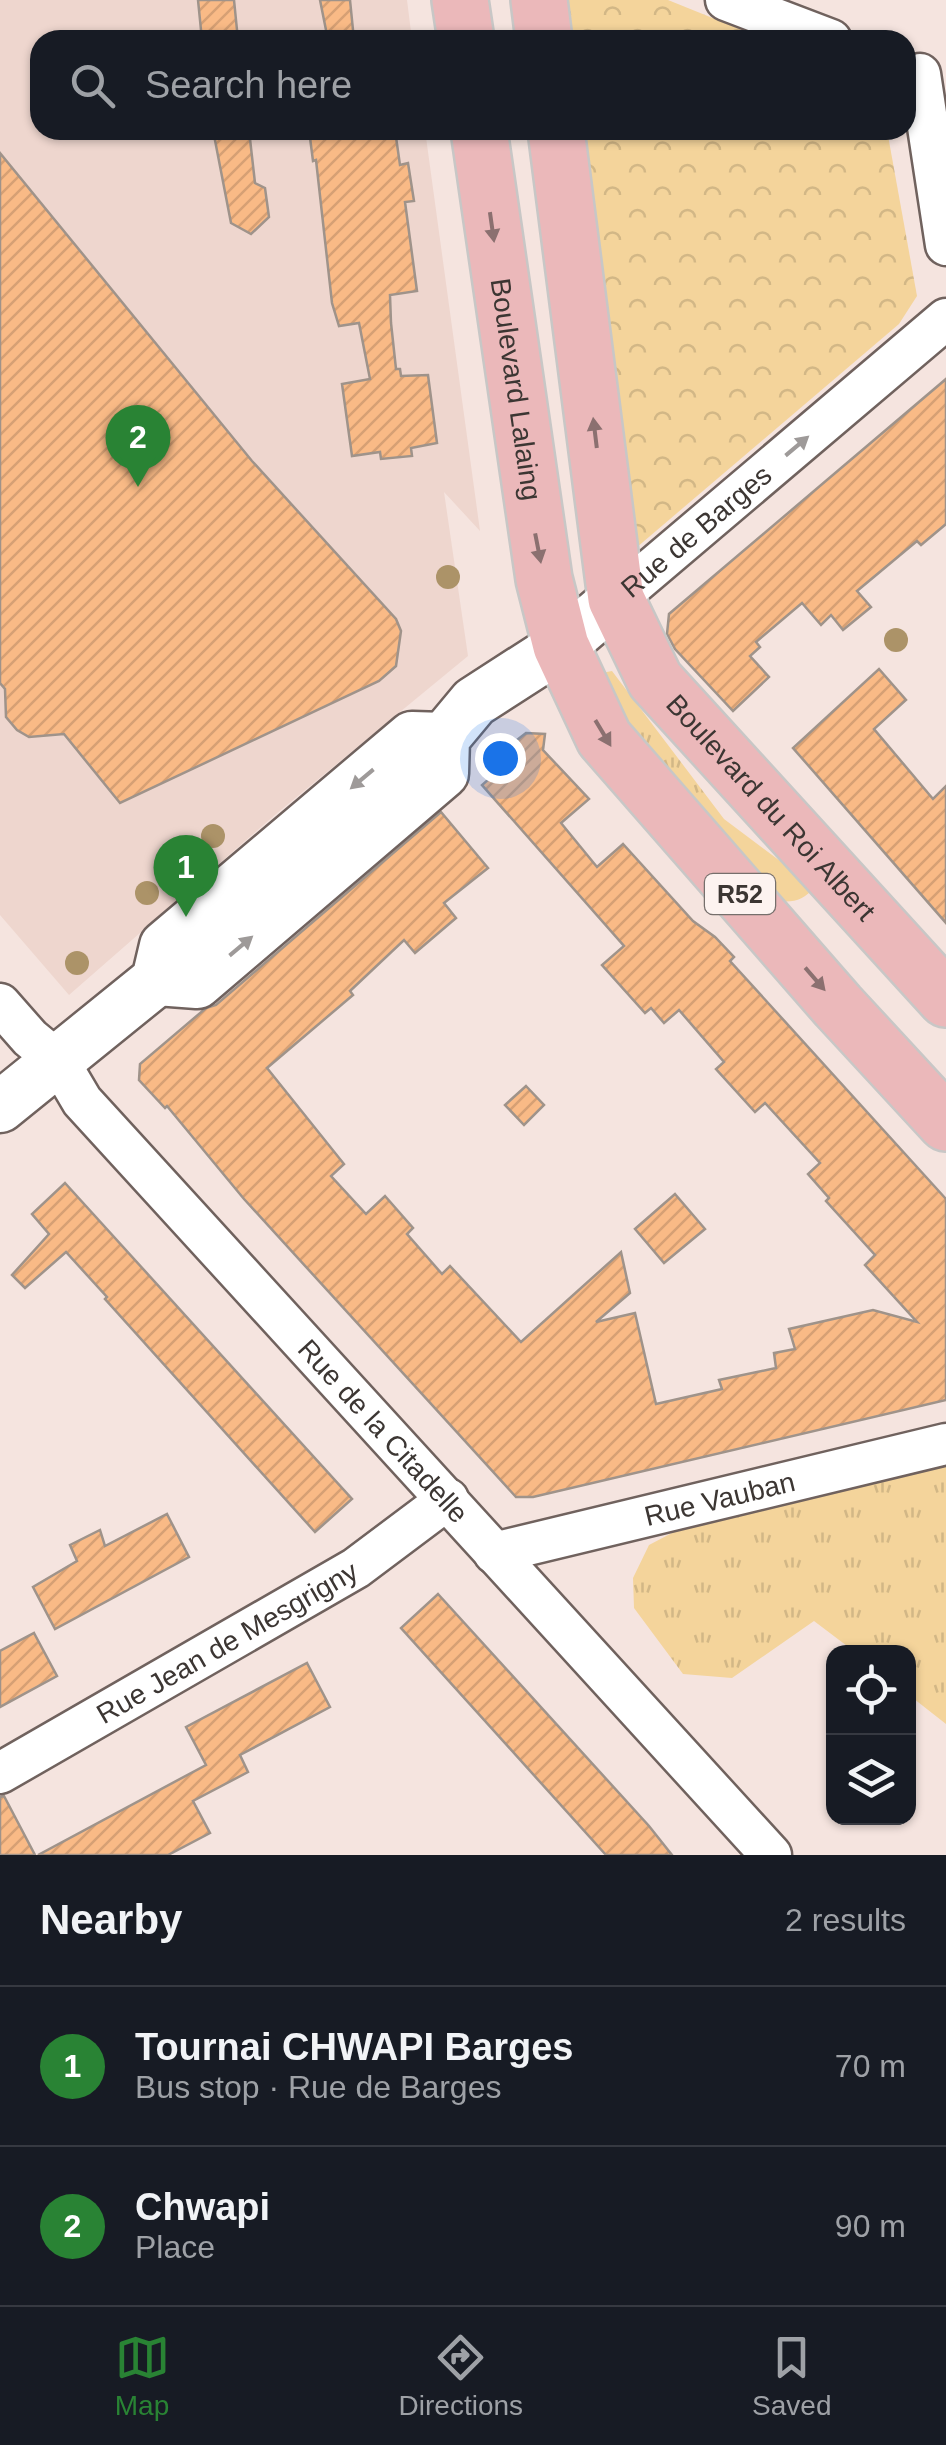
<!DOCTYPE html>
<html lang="en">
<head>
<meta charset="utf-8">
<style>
  :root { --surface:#171b24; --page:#20242c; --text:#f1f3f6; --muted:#9ea1a6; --line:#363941; --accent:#298334 }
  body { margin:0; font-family:Helvetica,sans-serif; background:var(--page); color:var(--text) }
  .controls { position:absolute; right:30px; bottom:30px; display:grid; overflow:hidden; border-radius:20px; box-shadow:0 2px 8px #0004 }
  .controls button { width:90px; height:90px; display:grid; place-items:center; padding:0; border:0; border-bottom:2px solid var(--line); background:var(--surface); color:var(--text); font:50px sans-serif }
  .you { position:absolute; left:500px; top:758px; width:35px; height:35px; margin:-25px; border:8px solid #fff; border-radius:50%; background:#1a73e8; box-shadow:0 0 0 15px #1a73e833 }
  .badge { display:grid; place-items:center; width:65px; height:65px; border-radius:50%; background:var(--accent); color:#fff; font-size:32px; font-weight:700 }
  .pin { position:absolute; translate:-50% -82px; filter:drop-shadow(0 2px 5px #0008) }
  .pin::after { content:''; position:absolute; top:52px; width:35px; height:30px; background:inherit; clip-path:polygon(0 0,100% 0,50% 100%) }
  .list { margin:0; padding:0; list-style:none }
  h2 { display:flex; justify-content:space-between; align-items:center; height:130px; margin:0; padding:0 40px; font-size:42px }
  h2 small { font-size:32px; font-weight:400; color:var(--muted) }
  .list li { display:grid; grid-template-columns:65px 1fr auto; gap:30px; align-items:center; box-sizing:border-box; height:160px; padding:0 40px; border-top:2px solid var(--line) }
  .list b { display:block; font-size:38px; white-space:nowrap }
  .list p { margin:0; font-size:32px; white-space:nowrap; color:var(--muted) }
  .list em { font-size:32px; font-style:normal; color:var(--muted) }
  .icon { flex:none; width:55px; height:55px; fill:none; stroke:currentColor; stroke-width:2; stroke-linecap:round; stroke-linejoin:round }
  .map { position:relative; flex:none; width:946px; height:1855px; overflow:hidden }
  .search { position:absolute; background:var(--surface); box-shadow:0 2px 8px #0004; left:30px; right:30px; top:30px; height:110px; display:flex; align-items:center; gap:25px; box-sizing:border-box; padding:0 35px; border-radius:30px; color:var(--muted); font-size:38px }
  .sheet { height:450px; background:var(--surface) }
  nav { display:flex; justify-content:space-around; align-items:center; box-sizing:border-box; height:140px; border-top:2px solid var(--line); background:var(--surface); font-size:28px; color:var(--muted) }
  nav a { display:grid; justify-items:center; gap:5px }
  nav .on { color:var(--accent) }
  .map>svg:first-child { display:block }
  .built { fill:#eed6ce }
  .grass { fill:url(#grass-tufts) }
  .park { fill:url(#park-crowns) }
  .building { fill:url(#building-hatch); stroke:#9f938a; stroke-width:2.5 }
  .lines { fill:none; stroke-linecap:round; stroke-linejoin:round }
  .minor-casing { stroke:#70625e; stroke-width:45 }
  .tertiary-casing { stroke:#70625e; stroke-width:55 }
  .primary-casing { stroke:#c8c7c6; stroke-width:60 }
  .minor { stroke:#fff; stroke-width:40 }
  .tertiary { stroke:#fff; stroke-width:50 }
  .primary { stroke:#ebb8ba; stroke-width:55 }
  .tree { fill:#ac9368 }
  .oneway { fill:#8b7070 }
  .oneway2 { fill:#9e9a99 }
  .labels { text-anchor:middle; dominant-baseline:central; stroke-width:9; stroke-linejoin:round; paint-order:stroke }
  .shield { fill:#fdf3f0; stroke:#766f6c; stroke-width:2.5 }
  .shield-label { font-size:25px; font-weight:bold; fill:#3c3633 }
  .street-label { font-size:28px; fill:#3c3633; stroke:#fdf3f0 }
</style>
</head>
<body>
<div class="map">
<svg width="946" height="1855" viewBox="0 0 946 1855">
  <defs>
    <pattern id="grass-tufts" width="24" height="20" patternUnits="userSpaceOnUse" patternTransform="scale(2.5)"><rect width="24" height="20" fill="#f4d49b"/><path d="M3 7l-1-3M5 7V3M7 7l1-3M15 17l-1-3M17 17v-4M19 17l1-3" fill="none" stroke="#d2b786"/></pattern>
    <pattern id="park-crowns" width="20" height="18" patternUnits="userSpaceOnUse" patternTransform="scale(2.5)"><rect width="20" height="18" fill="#f4d49b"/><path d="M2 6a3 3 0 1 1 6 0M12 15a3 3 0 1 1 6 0" fill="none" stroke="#d2b786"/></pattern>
    <pattern id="building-hatch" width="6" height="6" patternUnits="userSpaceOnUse" patternTransform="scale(2.5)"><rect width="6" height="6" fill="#f9ba86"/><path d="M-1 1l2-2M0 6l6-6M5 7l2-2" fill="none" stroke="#d6a074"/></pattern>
  </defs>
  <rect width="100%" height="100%" fill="#f5e4df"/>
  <path class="built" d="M0,0H407L412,40H40V130H425L480,531L444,492L468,656L276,814L69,995L0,915Z"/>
  <g class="grass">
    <path d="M612,671L724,819L815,887C803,900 795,903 777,901L632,737L596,674Z"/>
    <path d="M946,1465V1724L909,1695L908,1652H855L814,1621L732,1678L683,1674L634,1608L633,1578L649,1545L689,1524Z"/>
  </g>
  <g class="park">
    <path d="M562,0H668L767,40H558Z"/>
    <path d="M570,130H887L917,296L899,324L636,548Z"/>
  </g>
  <g class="building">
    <path d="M198,0H234L238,40H202Z"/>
    <path d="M320,0H350L354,40H328Z"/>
    <path d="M213,130H249L255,183L265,188L269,217L251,234L231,223Z"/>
    <path d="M309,130H395L400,165L408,163L414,201L405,202L417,291L390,295L391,323L396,369H400L401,376L428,375L437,443L411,448L412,456L381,459L380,452L352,456L342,384L370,379L359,323L339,326L332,303L316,160L313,161Z"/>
    <path d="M0,153L252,461L396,619L401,631L396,666L379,681L120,803L64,734L29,737L17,730L6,717L5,689L0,683Z"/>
    <path d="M946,379V524L921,545L917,541L857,591L871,607L843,630L831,615L821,625L802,603L756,642L760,647L750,656L769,677L733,711L675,649L667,634L669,614Z"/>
    <path d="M879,669L906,700L874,729L933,799L946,786V923L793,748Z"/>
    <path d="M526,733L545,734L543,750L589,799L561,823L597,867L623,844L693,921L715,937L734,957L730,961L946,1199V1400L533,1497H516L244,1199L167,1106L165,1108L139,1080L140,1064L206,1008L216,1005L441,812L488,868L444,903L456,918L415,953L404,940L350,991L353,995L267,1068L344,1164L331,1176L366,1214L385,1196L413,1228L407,1234L442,1274L450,1266L521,1342L621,1252L630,1293L596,1322L635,1313L656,1404L722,1389L719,1380L776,1368L774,1353L795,1349L789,1329L873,1310L917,1322L865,1265L875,1255L826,1201L829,1198L808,1174L820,1163L765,1103L755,1112L716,1069L724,1062L679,1010L664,1023L651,1008L645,1013L602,965L624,946L482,785L514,757L517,740Z"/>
    <path d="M526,1086L544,1105L524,1125L505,1105Z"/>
    <path d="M65,1183L352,1499L315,1532L105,1299L107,1297L66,1252L25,1288L12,1275L49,1234L32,1214Z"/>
    <path d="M675,1194L705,1229L664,1263L635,1229Z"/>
    <path d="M167,1514L189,1557L55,1629L33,1587L77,1561L70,1545L100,1530L105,1546Z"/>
    <path d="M438,1594L649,1826L672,1855H606L401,1628Z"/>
    <path d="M34,1633L57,1676L0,1707V1651Z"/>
    <path d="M307,1663L330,1707L240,1755L248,1772L193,1801L210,1833L168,1855H38L206,1765L186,1727Z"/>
    <path d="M4,1796L35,1855H0V1797Z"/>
  </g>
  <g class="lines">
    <g class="minor-casing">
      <g id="minor">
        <path d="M726,0L831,40"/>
        <path d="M920,74L946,245"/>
        <path id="s1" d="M616,599L946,319"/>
        <path id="s2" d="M0,1004L30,1038L59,1062L82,1101L771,1855"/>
        <path id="s3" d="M494,1553L946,1444"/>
        <path id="s4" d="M0,1773L356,1568L448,1499"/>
      </g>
    </g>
    <g class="tertiary-casing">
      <g id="tertiary">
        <path d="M157,980L197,983L443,773L444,738L474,702L561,646L616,599"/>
        <path d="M0,1107L157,980L165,946L412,737L444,738"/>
      </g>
    </g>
    <g class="primary-casing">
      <g id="primary">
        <path d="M460,0L466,40"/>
        <path d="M539,0L544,40"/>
        <path id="s5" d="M479,130L544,579L561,646L604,738L838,1006L946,1123"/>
        <path id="s6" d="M556,130L616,599L655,680L946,999"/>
      </g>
    </g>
    <use href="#minor" class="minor"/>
    <use href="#tertiary" class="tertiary"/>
    <use href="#primary" class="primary"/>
  </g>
  <g class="tree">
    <circle cx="448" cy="577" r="12"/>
    <circle cx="896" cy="640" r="12"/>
    <circle cx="213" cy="836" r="12"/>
    <circle cx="147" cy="893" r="12"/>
    <circle cx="77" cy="963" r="12"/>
  </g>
  <defs><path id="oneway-solid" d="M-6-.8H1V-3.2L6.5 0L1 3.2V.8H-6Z" transform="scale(2.5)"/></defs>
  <g class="oneway">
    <use href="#oneway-solid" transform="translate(492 227) rotate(82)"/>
    <use href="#oneway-solid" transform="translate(595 433) rotate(-97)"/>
    <use href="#oneway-solid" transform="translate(538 548) rotate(79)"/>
    <use href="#oneway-solid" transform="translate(603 733) rotate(59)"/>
    <use href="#oneway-solid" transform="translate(815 979) rotate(49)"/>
  </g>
  <g class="oneway2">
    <use href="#oneway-solid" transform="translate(797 446) rotate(-40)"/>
    <use href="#oneway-solid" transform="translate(362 779) rotate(140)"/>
    <use href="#oneway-solid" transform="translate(241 946) rotate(-40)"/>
  </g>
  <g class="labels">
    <rect class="shield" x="705" y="874" width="70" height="40" rx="8"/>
    <g class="shield-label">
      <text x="740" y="894">R52</text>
    </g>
    <g class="street-label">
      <text stroke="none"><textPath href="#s5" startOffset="262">Boulevard Lalaing</textPath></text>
      <text stroke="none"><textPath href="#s1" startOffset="105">Rue de Barges</textPath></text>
      <text stroke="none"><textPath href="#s6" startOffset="735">Boulevard du Roi Albert</textPath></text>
      <text stroke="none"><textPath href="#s2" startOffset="575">Rue de la Citadelle</textPath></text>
      <text stroke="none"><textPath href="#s3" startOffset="232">Rue Vauban</textPath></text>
      <text stroke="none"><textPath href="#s4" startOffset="262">Rue Jean de Mesgrigny</textPath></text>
    </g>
  </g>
</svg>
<div class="controls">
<button><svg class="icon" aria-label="locate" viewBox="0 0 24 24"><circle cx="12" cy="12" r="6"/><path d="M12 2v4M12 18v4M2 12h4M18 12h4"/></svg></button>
<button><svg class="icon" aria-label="layers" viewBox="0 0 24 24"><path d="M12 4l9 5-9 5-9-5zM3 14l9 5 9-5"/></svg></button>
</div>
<div class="you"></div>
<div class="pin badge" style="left:186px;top:917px">1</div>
<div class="pin badge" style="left:138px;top:487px">2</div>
<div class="search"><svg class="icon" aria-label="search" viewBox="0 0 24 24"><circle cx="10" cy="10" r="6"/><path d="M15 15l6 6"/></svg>Search here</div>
</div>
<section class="sheet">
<h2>Nearby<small>2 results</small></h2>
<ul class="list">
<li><span class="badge">1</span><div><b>Tournai CHWAPI Barges</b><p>Bus stop · Rue de Barges</p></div><em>70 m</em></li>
<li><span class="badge">2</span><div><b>Chwapi</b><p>Place</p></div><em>90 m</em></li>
</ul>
</section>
<nav>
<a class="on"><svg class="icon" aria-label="map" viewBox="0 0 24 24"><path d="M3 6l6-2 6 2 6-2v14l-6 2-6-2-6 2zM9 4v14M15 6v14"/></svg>Map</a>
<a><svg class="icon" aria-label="directions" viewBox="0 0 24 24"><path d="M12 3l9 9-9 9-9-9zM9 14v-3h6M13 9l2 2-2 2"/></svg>Directions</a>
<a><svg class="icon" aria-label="saved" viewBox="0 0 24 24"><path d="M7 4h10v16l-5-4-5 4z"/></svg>Saved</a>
</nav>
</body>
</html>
